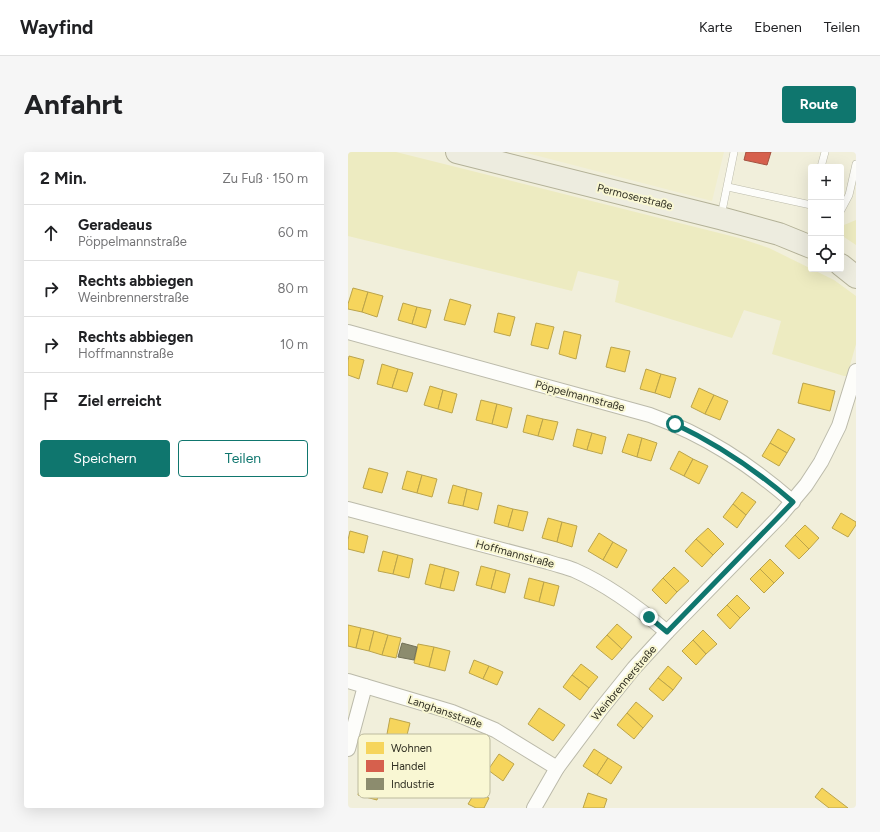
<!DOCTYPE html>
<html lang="de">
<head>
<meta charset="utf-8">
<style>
  :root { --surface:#fff; --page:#f6f6f6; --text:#202124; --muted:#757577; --line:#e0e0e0; --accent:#0f766e }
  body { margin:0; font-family:Figtree,sans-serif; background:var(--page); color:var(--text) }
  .controls { position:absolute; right:12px; top:12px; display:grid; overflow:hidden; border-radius:4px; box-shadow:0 4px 16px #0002 }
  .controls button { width:36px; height:36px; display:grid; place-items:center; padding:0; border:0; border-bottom:1px solid var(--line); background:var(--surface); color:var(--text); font:20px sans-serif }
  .stop { position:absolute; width:12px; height:12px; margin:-9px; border:3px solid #0f766e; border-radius:50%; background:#fff }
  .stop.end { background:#0f766e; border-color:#fff; box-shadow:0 1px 4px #0008 }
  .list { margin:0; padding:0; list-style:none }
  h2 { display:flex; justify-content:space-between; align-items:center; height:52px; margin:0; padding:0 16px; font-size:17px }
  h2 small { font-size:13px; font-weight:400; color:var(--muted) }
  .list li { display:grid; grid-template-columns:26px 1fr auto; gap:12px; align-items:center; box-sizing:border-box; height:56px; padding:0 16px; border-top:1px solid var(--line) }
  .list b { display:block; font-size:15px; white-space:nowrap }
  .list p { margin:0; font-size:13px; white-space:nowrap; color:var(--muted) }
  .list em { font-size:13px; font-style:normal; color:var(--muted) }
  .actions { display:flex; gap:8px; padding:12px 16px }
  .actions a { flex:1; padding:9px 0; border:1px solid var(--accent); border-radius:4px; text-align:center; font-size:14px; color:var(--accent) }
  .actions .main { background:var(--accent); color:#fff }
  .icon { flex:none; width:22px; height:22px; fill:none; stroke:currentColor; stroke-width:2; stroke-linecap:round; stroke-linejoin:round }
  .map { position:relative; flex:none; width:508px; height:656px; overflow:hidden; border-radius:4px }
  header { display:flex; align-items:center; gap:24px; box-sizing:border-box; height:56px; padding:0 20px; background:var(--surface); border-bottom:1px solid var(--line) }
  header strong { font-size:19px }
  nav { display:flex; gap:22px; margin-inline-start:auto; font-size:14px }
  .intro { display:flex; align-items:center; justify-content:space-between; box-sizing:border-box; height:96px; padding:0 24px }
  h1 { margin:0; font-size:28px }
  .button { padding:10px 18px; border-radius:4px; background:var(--accent); color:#fff; font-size:14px; font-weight:700 }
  main { display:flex; gap:24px; padding:0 24px }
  aside { flex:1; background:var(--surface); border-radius:4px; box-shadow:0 4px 16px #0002 }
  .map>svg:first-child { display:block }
  .built { fill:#f1eecd }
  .green { fill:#edebc1 }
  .homes { fill:#f6d55c; stroke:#bba44b }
  .shops { fill:#d6604d; stroke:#a45240 }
  .industry { fill:#8c8c6e; stroke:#717058 }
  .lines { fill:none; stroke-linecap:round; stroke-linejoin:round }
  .lane-casing { stroke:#bbbaaa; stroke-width:8 }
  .street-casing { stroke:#bbbaaa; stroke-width:16 }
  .primary-casing { stroke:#b3b197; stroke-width:24 }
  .lane { stroke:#fdfdfa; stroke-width:7 }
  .street { stroke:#fdfdfa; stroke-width:14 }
  .primary { stroke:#edecdf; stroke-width:22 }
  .route { stroke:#0f766e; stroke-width:5 }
  .labels { text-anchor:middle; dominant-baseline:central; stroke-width:4; stroke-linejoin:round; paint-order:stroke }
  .street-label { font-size:11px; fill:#313023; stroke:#f9f7d3 }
  .key { fill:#f9f7d3; stroke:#bdbb9e; stroke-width:1 }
  .key-label { font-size:11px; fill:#313023 }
</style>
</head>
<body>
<header>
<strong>Wayfind</strong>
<nav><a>Karte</a><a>Ebenen</a><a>Teilen</a></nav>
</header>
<div class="intro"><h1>Anfahrt</h1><a class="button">Route</a></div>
<main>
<aside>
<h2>2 Min.<small>Zu Fuß · 150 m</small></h2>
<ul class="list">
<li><svg class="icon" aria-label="ahead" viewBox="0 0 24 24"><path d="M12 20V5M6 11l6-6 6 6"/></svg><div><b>Geradeaus</b><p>Pöppelmannstraße</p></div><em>60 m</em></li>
<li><svg class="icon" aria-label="right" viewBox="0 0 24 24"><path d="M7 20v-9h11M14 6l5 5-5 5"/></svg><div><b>Rechts abbiegen</b><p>Weinbrennerstraße</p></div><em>80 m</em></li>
<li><svg class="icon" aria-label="right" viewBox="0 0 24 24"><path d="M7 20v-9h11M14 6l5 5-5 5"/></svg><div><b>Rechts abbiegen</b><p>Hoffmannstraße</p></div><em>10 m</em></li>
<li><svg class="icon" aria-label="arrive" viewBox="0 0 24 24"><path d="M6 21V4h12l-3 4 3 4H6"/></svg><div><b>Ziel erreicht</b></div></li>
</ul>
<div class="actions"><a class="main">Speichern</a><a>Teilen</a></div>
</aside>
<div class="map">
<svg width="508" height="656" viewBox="0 0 508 656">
  <rect width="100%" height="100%" fill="#f1efdb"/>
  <path class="built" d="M175,0H376L364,49Z"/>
  <g class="green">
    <path d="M0,0H48L391,86L421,96L486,128L508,144V192L499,224H496L424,202L433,169L396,158L384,186L267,150L271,129L230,119L224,139L0,84Z"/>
    <path d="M508,68V93L493,83V76L496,73Z"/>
  </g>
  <g class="homes">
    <path d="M5,136L20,140L14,160L0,157V152Z"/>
    <path d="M20,140L35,144L29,165L14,160Z"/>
    <path d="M102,147L123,153L117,173L96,168Z"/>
    <path d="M55,151L69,155L64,172L50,168Z"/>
    <path d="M69,155L83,158L78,176L64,172Z"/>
    <path d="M150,161L167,165L162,184L146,180Z"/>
    <path d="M188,171L206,175L200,197L183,193Z"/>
    <path d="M216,179L233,183L228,207L211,202Z"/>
    <path d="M263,195L282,199L277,220L258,215Z"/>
    <path d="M1,204L16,208L11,227L0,223V209Z"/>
    <path d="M34,212L50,217L44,236L29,232Z"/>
    <path d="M50,217L65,221L59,240L44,236Z"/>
    <path d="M298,217L313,222L307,241L292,237Z"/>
    <path d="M313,222L328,226L322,246L307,241Z"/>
    <path d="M455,231L487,239L482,259L450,251Z"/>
    <path d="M82,234L95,238L90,257L76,253Z"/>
    <path d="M351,236L366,243L357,262L343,255Z"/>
    <path d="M95,238L109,242L104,261L90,257Z"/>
    <path d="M366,243L380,249L372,268L357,262Z"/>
    <path d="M133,248L149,252L144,272L128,268Z"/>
    <path d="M149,252L164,256L159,276L144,272Z"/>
    <path d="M179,263L195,267L190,284L175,280Z"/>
    <path d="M195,267L210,270L205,288L190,284Z"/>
    <path d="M229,277L244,281L239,298L225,294Z"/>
    <path d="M430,277L447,287L439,301L422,291Z"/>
    <path d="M244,281L258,285L254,302L239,298Z"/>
    <path d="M280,282L294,286L289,305L274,300Z"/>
    <path d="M294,286L309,291L303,309L289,305Z"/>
    <path d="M422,291L439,301L431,314L414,304Z"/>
    <path d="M331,299L345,307L336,324L322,317Z"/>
    <path d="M345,307L360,314L351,332L336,324Z"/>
    <path d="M21,316L40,321L34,341L15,336Z"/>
    <path d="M59,319L74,323L69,341L54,337Z"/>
    <path d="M74,323L89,327L84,345L69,341Z"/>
    <path d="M105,333L119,337L115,354L100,351Z"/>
    <path d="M119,337L134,341L130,358L115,354Z"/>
    <path d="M394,340L408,350L398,363L385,352Z"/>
    <path d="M385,352L398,363L389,376L375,365Z"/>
    <path d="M150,353L165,357L160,375L146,371Z"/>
    <path d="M165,357L180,360L175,379L160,375Z"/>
    <path d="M493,361L508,370V373L500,385L484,376Z"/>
    <path d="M200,366L214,370L209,390L194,386Z"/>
    <path d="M214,370L229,374L224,395L209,390Z"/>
    <path d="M457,373L471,386L461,397L447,383Z"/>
    <path d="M360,376L376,392L365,403L348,387Z"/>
    <path d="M2,379L20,384L16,401L0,397V388Z"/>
    <path d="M251,381L265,390L255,408L240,399Z"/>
    <path d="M447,383L461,397L451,407L437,394Z"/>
    <path d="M348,387L365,403L354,415L337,399Z"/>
    <path d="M265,390L279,398L269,416L255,408Z"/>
    <path d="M35,399L50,403L45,422L30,419Z"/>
    <path d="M50,403L65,407L61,426L45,422Z"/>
    <path d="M422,407L436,421L426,431L412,417Z"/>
    <path d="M82,412L97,416L92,436L77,432Z"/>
    <path d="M133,414L148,418L143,437L128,433Z"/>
    <path d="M326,415L341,429L329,440L315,426Z"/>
    <path d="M97,416L111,420L106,439L92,436Z"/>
    <path d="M412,417L426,431L416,441L402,427Z"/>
    <path d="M148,418L162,422L157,441L143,437Z"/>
    <path d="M181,426L196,430L191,450L176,446Z"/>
    <path d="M315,426L329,440L318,452L304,438Z"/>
    <path d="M196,430L211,434L206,454L191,450Z"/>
    <path d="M389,443L402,456L392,466L379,453Z"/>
    <path d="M379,453L392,466L382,477L369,463Z"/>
    <path d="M269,472L284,485L274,497L259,483Z"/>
    <path d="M0,473L13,476L8,496L0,494Z"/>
    <path d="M13,476L26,479L21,499L8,496Z"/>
    <path d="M355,478L369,492L358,502L345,488Z"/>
    <path d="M26,479L40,483L34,503L21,499Z"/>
    <path d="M40,483L53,486L48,506L34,503Z"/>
    <path d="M259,483L274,497L264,508L248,495Z"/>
    <path d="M345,488L358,502L348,513L334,499Z"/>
    <path d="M70,492L86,495L81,515L66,511Z"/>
    <path d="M86,495L102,499L97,519L81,515Z"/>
    <path d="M126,508L141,514L135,527L121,521Z"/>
    <path d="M233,512L250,525L241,536L224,523Z"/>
    <path d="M141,514L155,520L149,533L135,527Z"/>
    <path d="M320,514L334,526L325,538L310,526Z"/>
    <path d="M224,523L241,536L232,548L215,535Z"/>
    <path d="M310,526L325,538L315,549L301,537Z"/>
    <path d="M288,550L305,564L295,576L279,561Z"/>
    <path d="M191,556L217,573L205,589L180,572Z"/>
    <path d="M279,561L295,576L286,587L269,573Z"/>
    <path d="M42,566L62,571L58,587L39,582Z"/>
    <path d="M246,597L260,606L249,623L235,614Z"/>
    <path d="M151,602L166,612L155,629L140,618Z"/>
    <path d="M260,606L274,615L263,632L249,623Z"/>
    <path d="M13,628L33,632L29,648L10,643Z"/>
    <path d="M474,636L500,656H481L467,645Z"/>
    <path d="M128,639L141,646L136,656H128L120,652Z"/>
    <path d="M240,641L259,647L256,656H235Z"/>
  </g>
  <path class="shops" d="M398,0H423L419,13L396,8Z"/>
  <path class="industry" d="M54,491L69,495L66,508L50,505Z"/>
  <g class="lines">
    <g class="lane-casing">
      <g id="lane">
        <path d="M473,15L477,0"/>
        <path d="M380,35L463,53"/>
        <path d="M493,58L501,43L508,12"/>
        <path d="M373,64L386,0"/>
      </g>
    </g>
    <g class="street-casing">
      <g id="street">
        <path d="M0,180L302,263C357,283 400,311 445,350"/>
        <path d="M0,357L200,410C209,413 218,415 226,418C260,433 291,456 319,480"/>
        <path d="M0,529L104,560L147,578L209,616"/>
        <path d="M0,597L17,534"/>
        <path d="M186,656L209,616L253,557L286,516L319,480L432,364L458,333L473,310L491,274L508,219"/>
      </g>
    </g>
    <g class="primary-casing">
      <g id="primary">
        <path d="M109,0L372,66L431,82L463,95"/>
        <path d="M493,113L508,125"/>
      </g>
    </g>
    <use href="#lane" class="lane"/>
    <use href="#street" class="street"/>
    <use href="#primary" class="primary"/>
  </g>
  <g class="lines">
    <path class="route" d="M301,465L319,480L445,350C408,318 371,293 327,272"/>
  </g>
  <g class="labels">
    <g class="street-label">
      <text transform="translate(287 45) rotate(14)">Permoserstraße</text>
      <text transform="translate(232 244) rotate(15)">Pöppelmannstraße</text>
      <text transform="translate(167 402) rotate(15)">Hoffmannstraße</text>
      <text transform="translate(276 531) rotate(-50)">Weinbrennerstraße</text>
      <text transform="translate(97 560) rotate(19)">Langhansstraße</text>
    </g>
  </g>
  <rect x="10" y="582" width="132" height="64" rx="6" class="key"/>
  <rect x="18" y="590" width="18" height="12" fill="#f6d55c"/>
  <rect x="18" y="608" width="18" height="12" fill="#d6604d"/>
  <rect x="18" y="626" width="18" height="12" fill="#8c8c6e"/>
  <g class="key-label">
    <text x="43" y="600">Wohnen</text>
    <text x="43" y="618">Handel</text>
    <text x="43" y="636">Industrie</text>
  </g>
</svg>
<div class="controls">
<button>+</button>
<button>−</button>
<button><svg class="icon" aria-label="locate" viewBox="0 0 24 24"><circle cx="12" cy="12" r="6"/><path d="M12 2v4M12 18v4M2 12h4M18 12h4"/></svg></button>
</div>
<div class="stop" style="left:327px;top:272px"></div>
<div class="stop end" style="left:301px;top:465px"></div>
</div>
</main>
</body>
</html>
